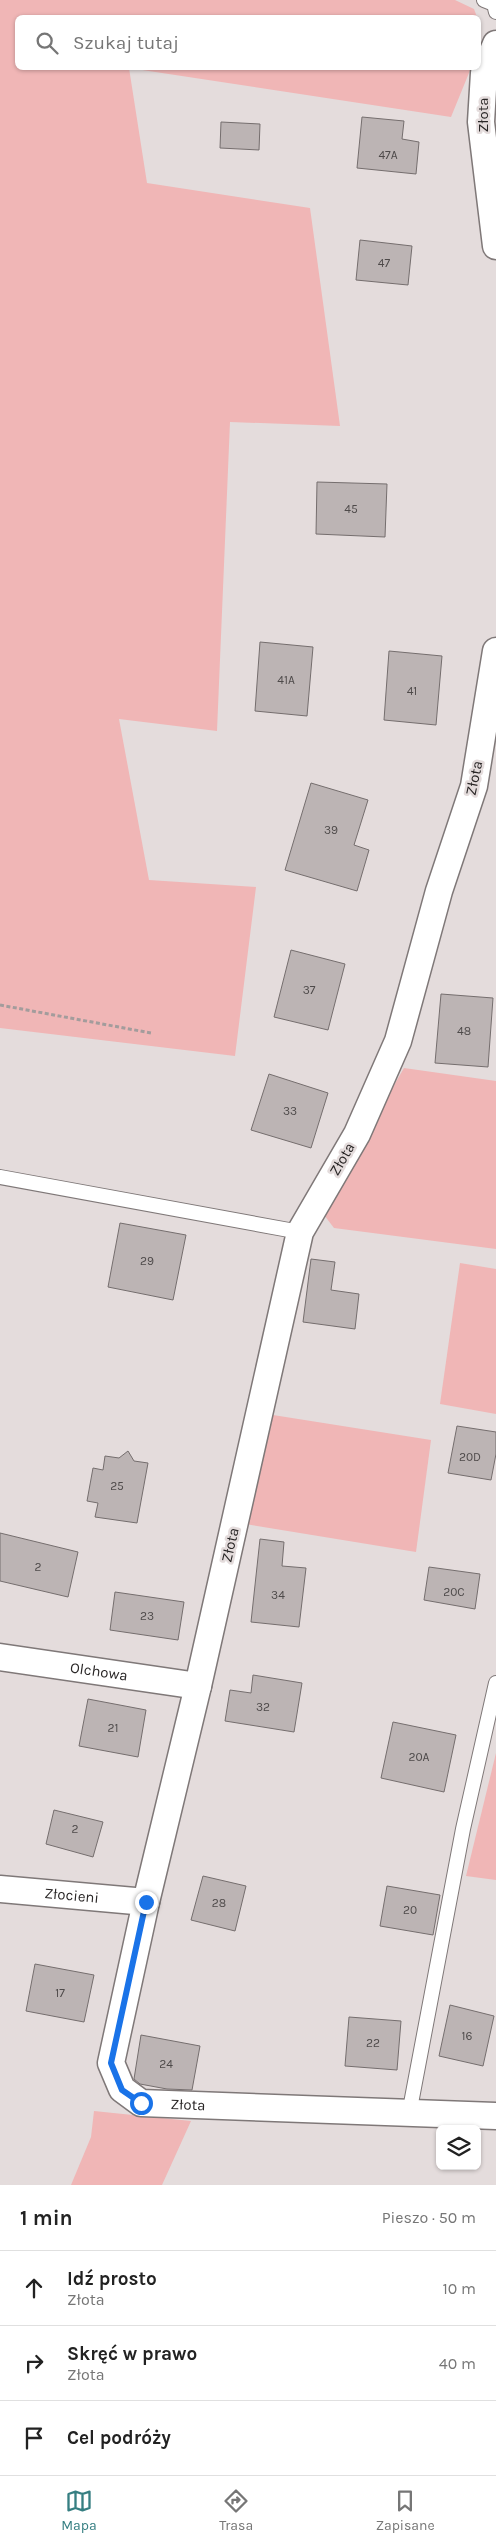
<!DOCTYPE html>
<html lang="pl">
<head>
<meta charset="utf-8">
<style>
  :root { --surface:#fff; --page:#f6f6f6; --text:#222; --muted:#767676; --line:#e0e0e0; --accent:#367f82 }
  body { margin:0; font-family:Karla,sans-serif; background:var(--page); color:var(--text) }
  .controls { position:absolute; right:15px; bottom:15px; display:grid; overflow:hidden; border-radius:8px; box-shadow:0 1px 4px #0004 }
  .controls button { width:45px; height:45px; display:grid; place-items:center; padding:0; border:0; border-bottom:1px solid var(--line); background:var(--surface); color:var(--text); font:25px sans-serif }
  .stop { position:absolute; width:15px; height:15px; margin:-11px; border:4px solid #1a73e8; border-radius:50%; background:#fff }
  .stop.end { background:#1a73e8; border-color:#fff; box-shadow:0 1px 5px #0008 }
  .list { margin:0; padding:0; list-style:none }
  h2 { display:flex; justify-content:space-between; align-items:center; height:65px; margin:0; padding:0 20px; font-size:21px }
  h2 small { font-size:16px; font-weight:400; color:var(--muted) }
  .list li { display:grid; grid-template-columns:32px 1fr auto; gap:15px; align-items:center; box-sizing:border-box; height:75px; padding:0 20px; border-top:1px solid var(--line) }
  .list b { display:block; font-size:19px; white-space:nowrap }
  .list p { margin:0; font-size:16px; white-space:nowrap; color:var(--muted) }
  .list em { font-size:16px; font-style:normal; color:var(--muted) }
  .icon { flex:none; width:28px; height:28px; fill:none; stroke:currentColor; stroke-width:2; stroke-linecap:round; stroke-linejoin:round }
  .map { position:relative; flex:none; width:496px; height:2185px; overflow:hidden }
  .search { position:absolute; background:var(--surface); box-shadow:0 1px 4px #0004; left:15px; right:15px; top:15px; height:55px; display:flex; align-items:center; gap:12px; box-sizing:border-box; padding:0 18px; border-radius:8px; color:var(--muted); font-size:19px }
  .sheet { height:290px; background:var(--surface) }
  nav { display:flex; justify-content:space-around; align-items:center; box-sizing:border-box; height:70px; border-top:1px solid var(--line); background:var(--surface); font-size:14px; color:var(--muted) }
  nav a { display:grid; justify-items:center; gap:2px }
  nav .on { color:var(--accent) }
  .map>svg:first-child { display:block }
  .green { fill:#f0b6b6 }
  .building { fill:#bcb4b4; stroke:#756e6e }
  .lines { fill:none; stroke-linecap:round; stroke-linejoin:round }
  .lane-casing { stroke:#7f7878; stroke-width:16 }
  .street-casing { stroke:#7f7878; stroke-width:29 }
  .path { stroke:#a39c9c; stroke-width:3; stroke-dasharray:4 2.5; stroke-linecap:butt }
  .lane { stroke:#fff; stroke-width:14 }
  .street { stroke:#fff; stroke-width:26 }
  .route { stroke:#1a73e8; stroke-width:6 }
  .labels { text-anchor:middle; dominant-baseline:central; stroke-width:5; stroke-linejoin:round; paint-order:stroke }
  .number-label { font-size:12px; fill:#4e4a4a }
  .street-label { font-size:15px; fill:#2a2727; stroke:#e4dcdc }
</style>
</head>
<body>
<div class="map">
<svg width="496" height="2185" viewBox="0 0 496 2185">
  <rect width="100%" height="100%" fill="#e4dcdc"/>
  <g class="green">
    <path d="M0,0H455L474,9L477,17L18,18V68H471L451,117L129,68L147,183L310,208L340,426L230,422L217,731L119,719L149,880L256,887L235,1056L0,1028Z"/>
    <path d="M404,1068L496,1081V1249L334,1228L321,1211Z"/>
    <path d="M460,1263L496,1269V1414L440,1404Z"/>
    <path d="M273,1415L431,1440L416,1552L245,1524Z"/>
    <path d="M496,1753V1880L466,1876Z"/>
    <path d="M94,2111L191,2121L162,2185H71L91,2137Z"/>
  </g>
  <g class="building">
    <path d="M362,117L404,121L402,139L419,142L416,174L357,168Z"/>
    <path d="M221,122L260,124L259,150L220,148Z"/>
    <path d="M360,240L412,246L408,285L356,280Z"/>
    <path d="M317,482L387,484L385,537L316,534Z"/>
    <path d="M260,642L313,647L307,716L255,711Z"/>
    <path d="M389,651L442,656L436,725L384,720Z"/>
    <path d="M311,783L368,800L354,845L369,850L357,891L285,870Z"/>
    <path d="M291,950L345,964L328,1030L274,1017Z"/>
    <path d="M441,994L493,998L488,1067L435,1063Z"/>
    <path d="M269,1074L328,1093L311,1148L251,1130Z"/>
    <path d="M120,1223L186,1235L173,1300L108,1287Z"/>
    <path d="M311,1259L335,1262L331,1290L359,1294L355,1329L303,1322Z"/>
    <path d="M457,1426L496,1432V1454L491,1480L448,1473Z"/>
    <path d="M128,1451L134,1461L148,1463L137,1523L95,1517L98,1503L87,1501L93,1468L103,1470L105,1456L119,1458Z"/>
    <path d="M0,1533L78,1552L68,1597L0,1581Z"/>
    <path d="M260,1539L284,1542L282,1566L306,1568L299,1627L251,1622Z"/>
    <path d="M429,1567L480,1574L475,1609L424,1600Z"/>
    <path d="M115,1592L184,1602L178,1640L110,1630Z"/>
    <path d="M253,1675L302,1683L294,1732L225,1721L230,1690L251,1693Z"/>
    <path d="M88,1699L146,1710L138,1757L79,1746Z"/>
    <path d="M393,1722L456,1735L444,1792L381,1778Z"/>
    <path d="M54,1810L103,1822L93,1857L46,1844Z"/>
    <path d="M203,1876L246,1886L235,1931L191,1920Z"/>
    <path d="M387,1886L440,1895L433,1935L380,1926Z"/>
    <path d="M35,1964L94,1975L84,2022L26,2011Z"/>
    <path d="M450,2005L494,2016L483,2066L439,2056Z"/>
    <path d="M349,2017L401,2021L397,2070L345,2066Z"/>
    <path d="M141,2035L200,2046L192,2090L167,2089L140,2084L134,2079Z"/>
  </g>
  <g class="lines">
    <g class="lane-casing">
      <g id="lane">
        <path d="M484,0L494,4L496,12"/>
        <path d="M0,1177L300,1232"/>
        <path d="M409,2114L463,1829L496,1683"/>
      </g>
    </g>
    <g class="street-casing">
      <g id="street">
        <path d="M496,44L484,73L481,122L496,246"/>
        <path id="s1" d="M496,651L474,786L439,891L398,1041L357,1134L300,1232L198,1686L146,1902L111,2063L122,2089L141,2103L496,2116"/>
        <path id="s2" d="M0,1657L198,1686"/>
        <path id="s3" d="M0,1889L146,1902"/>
      </g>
    </g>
    <path class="path" d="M0,1005L151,1033"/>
    <use href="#lane" class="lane"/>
    <use href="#street" class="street"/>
  </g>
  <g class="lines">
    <path class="route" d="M141,2103L122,2090L111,2063L146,1902"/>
  </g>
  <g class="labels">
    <g class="number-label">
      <text x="388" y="155">47A</text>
      <text x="384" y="263">47</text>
      <text x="351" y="509">45</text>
      <text x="286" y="680">41A</text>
      <text x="412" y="691">41</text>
      <text x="331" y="830">39</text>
      <text x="309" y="990">37</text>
      <text x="464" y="1031">48</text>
      <text x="290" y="1111">33</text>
      <text x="147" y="1261">29</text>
      <text x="470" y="1457">20D</text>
      <text x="117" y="1486">25</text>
      <text x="38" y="1567">2</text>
      <text x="454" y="1592">20C</text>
      <text x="278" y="1595">34</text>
      <text x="147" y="1616">23</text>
      <text x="263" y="1707">32</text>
      <text x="113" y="1728">21</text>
      <text x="419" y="1757">20A</text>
      <text x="75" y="1829">2</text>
      <text x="219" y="1903">28</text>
      <text x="410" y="1910">20</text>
      <text x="60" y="1993">17</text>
      <text x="467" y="2036">16</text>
      <text x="373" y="2043">22</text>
      <text x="166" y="2064">24</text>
    </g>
    <g class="street-label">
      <text transform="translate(483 115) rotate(-90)">Złota</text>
      <text transform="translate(474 778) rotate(-78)">Złota</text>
      <text transform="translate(342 1159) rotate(-60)">Złota</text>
      <text transform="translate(230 1545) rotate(-77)">Złota</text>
      <text stroke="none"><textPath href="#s2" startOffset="100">Olchowa</textPath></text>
      <text stroke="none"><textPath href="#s3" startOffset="72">Złocieni</textPath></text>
      <text stroke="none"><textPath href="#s1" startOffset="1569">Złota</textPath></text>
    </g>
  </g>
</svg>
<div class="controls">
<button><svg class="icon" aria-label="layers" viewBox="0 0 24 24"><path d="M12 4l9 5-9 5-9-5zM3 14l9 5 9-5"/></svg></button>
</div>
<div class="stop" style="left:141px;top:2103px"></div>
<div class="stop end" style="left:146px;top:1902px"></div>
<div class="search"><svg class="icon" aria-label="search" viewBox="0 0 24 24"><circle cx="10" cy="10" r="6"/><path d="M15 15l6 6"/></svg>Szukaj tutaj</div>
</div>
<section class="sheet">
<h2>1 min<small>Pieszo · 50 m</small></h2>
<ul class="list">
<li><svg class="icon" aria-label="ahead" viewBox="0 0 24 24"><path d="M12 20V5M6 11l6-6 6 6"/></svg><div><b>Idź prosto</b><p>Złota</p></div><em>10 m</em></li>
<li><svg class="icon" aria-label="right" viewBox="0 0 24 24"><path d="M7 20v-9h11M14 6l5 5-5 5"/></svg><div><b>Skręć w prawo</b><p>Złota</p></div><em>40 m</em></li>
<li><svg class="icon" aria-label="arrive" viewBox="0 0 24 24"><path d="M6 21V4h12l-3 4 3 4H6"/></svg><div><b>Cel podróży</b></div></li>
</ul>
</section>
<nav>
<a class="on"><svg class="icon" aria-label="map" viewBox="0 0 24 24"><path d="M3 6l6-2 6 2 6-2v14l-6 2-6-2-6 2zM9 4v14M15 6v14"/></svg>Mapa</a>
<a><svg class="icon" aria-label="directions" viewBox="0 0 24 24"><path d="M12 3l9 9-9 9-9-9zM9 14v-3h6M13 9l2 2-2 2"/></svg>Trasa</a>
<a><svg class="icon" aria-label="saved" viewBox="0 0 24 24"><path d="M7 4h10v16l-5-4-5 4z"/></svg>Zapisane</a>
</nav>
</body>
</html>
